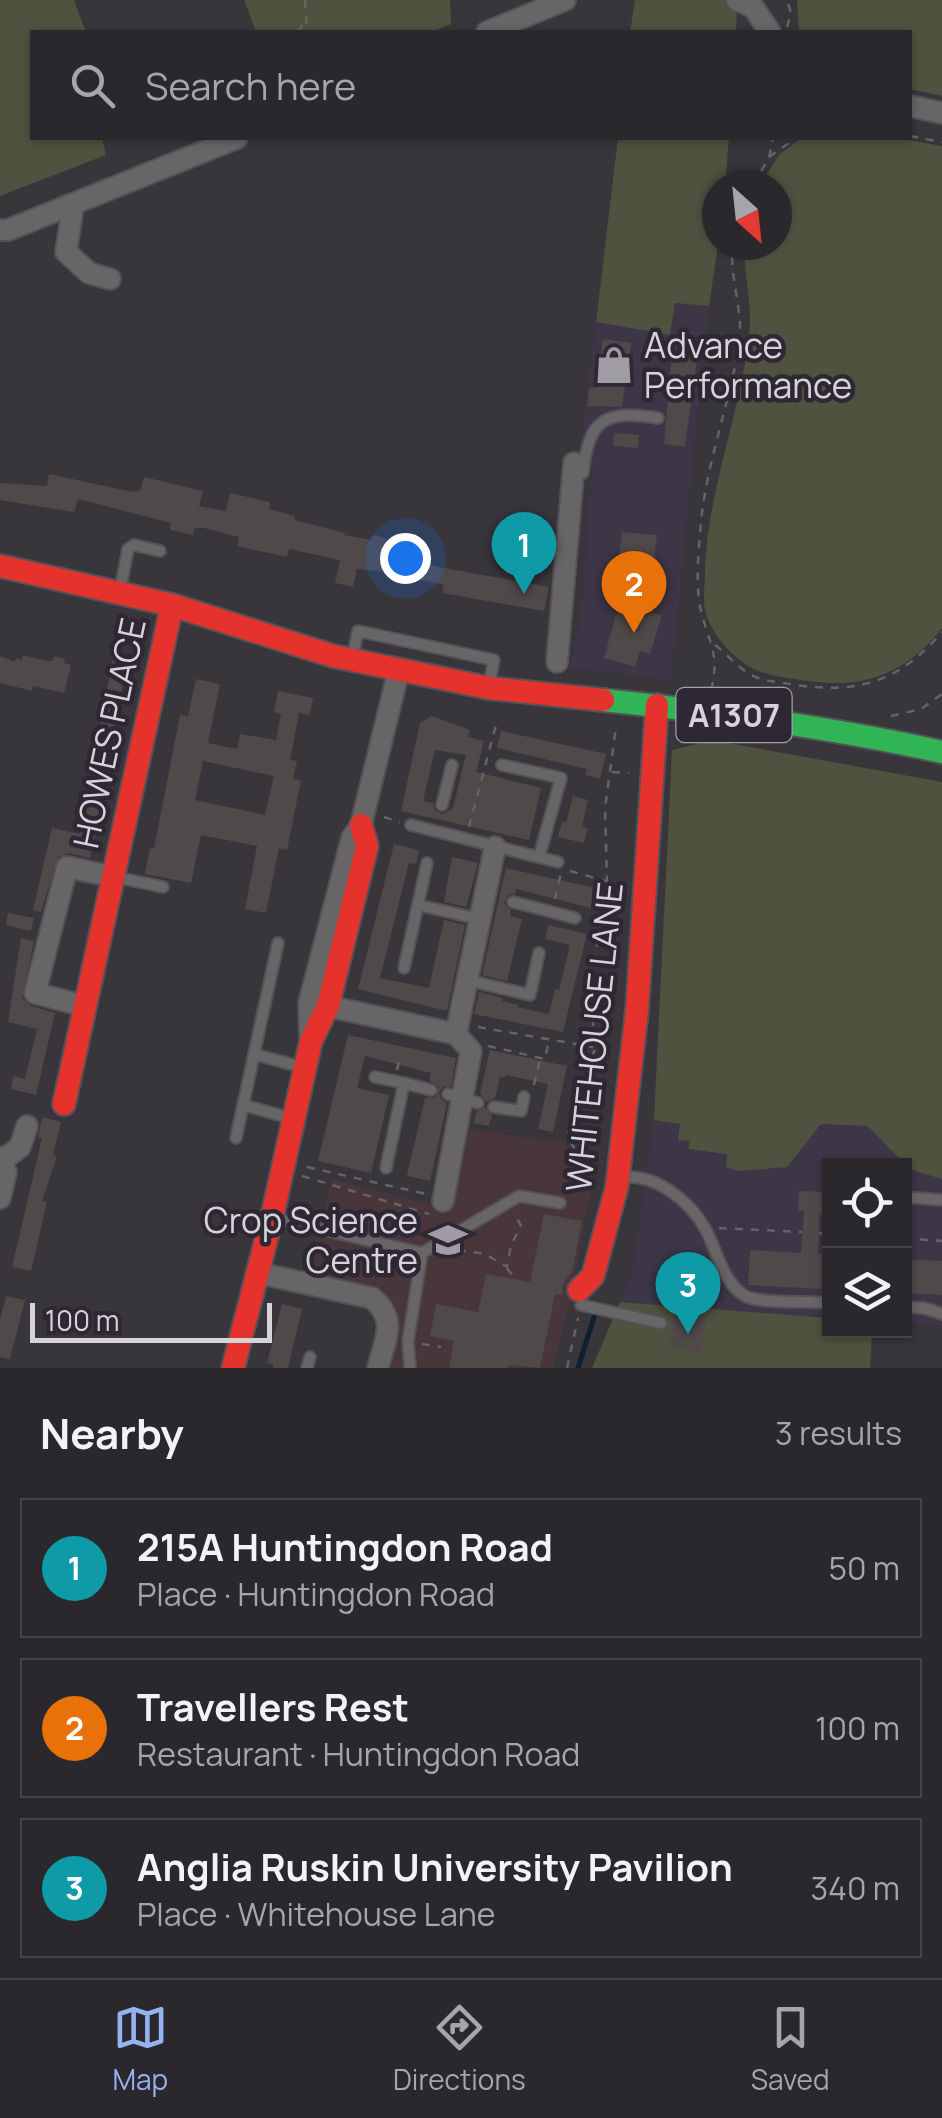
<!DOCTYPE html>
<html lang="en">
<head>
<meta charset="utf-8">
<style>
  :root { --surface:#2a282c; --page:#363438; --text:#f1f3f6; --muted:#a5a6a9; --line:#464448; --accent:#95b2f1 }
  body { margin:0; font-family:Manrope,sans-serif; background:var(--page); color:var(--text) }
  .controls { position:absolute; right:30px; bottom:30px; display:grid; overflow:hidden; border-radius:0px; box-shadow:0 2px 8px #0004 }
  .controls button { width:90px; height:90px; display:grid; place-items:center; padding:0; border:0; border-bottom:2px solid var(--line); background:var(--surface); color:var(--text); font:50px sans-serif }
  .compass { position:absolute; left:702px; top:170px; width:90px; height:90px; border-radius:50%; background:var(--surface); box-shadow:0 2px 8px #0004; rotate:153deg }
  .scale { position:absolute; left:30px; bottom:25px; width:242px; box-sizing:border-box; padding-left:10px; border:5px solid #d6d3db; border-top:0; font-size:28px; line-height:35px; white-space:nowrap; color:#d6d3db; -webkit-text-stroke:8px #2d2834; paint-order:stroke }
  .you { position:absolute; left:405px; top:558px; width:35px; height:35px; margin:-25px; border:8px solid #fff; border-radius:50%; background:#1a73e8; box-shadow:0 0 0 15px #1a73e833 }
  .badge { display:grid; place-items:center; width:65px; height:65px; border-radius:50%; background:var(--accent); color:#fff; font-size:32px; font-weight:700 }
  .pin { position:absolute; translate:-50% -82px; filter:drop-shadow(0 2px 5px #0008) }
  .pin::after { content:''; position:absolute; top:52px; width:35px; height:30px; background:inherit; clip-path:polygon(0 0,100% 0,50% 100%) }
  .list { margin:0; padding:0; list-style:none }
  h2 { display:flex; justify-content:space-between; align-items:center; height:130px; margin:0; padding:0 40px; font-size:42px }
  h2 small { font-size:32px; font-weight:400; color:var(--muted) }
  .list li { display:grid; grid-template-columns:65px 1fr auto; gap:30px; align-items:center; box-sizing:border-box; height:140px; margin:0 20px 20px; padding:0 20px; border:2px solid var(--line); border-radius:0px }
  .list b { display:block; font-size:38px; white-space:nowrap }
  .list p { margin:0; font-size:32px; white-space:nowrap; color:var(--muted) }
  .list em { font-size:32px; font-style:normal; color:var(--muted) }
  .icon { flex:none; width:55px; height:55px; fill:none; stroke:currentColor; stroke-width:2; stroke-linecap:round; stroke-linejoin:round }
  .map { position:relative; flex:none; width:942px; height:1368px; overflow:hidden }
  .search { position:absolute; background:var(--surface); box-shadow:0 2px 8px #0004; left:30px; right:30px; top:30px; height:110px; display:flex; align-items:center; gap:25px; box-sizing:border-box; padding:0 35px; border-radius:0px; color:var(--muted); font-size:38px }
  .sheet { height:610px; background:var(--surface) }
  nav { display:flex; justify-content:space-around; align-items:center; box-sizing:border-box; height:140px; border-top:2px solid var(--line); background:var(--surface); font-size:28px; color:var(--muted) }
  nav a { display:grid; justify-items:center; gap:5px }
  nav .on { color:var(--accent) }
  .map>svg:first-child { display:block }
  .built { fill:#3c3646 }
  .education { fill:#48363b }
  .green { fill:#4e523f }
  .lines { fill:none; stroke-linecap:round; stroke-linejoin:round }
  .stream { stroke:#0e1f31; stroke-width:5 }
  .building { fill:#4f4949; fill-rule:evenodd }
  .lane-casing { stroke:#545257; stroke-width:14 }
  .street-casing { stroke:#545257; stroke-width:24 }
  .fast-casing { stroke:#545257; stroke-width:26 }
  .jam-casing { stroke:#545257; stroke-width:26 }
  .path { stroke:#656365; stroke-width:2.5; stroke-dasharray:8 8; stroke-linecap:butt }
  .lane { stroke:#676565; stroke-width:10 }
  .street { stroke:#676565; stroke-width:20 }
  .fast { stroke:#30b455; stroke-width:22 }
  .jam { stroke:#e5322d; stroke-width:22 }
  .labels { text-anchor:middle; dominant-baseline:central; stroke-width:9; stroke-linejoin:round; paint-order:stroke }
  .shield { fill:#2d2834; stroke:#a3a0a9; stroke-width:2.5 }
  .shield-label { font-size:32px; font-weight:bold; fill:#d6d3db }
  .poi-label { font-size:35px; fill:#d6d3db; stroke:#2d2834; text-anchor:start }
  .street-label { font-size:35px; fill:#d6d3db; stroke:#2d2834 }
</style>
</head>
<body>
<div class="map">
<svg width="942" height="1368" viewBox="0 0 942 1368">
  <rect width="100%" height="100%" fill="#38353b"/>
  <g class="built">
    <path d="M675,303L708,307L671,680L571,668L582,599L593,456L579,455L596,322L670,335Z"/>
    <path d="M837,1086L942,1163V1326L905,1323L904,1166H830L829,1318L620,1302L631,1277L654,1120L681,1124L690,1141L689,1148Z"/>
  </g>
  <path class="education" d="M469,1129L564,1143L587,1170L592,1182L570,1301L553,1368H388L399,1325L392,1303L385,1297L305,1276L332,1179L428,1204L449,1205Z"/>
  <g class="green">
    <path d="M0,0H74L86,32H32V138H102L106,155L0,196Z"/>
    <path d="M244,0H450L451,24L431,32H256Z"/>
    <path d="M635,0H723L737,5L736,32H630Z"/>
    <path d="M797,0H942V96L910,89V32H799Z"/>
    <path d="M618,138H729L725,185H717L718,245L709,306L675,303L670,335L596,322Z"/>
    <path d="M801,138H897L942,146V628C910,670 869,688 816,682C794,679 769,677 750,667C732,657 712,634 706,614C702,601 705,583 705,569C708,489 740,415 749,336C753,306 744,275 744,245H777V185H760L779,155Z"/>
    <path d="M712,740L942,782V1179L909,1169L868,1126L821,1124L787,1167L738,1171L726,1167L727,1154L688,1149L690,1141L678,1140L680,1124L654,1120L672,750Z"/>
    <path d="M620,1302L829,1318L830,1330L872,1331L870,1368H592Z"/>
  </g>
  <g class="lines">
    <path class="stream" d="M578,1368L596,1311"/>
  </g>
  <g class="building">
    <path d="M603,339L631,343L622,407L587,406L589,388H596Z"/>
    <path d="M672,355L697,359L685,447L664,444Z"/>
    <path d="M614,433L639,435L638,448L613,446Z"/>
    <path d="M49,474L133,492L140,491L144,477L203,491L199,506L226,511L230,493L270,502L269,509L295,516L294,520L345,533L344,535L371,540L373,535L386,538L383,551L429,561L428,565L549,587L544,611L442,593L444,585L379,571L357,569L353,587L335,583L340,560L289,549L287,557L237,546L239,537L204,528H195L193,535L170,530L171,523L78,499L74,512L0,500V483L47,486Z"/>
    <path d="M622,532L657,535L648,612L662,615L650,654L640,651L635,667L604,658L620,601L614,600Z"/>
    <path d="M23,655L47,661H52L54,656L65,659L64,663L71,665L64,693L33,686L32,691L0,683V656L15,662L16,658L22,660Z"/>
    <path d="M113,657L126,661L108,779L90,858L69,853L58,857L41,912L33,910L52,828L80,834L95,769L92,768Z"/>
    <path d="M196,679L220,684L208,743L237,749L240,734L276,740L281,714L274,712L278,691L313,698L310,715L299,713L290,760L297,761L293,779L301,780L287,850L279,848L266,913L245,909L257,846L201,835L191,883L145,874L150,848L154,849L180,715L188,716ZM203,761L274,776L265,815L195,800Z"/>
    <path d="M432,716L470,730L468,737L484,741L476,772L541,788L529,840L401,811L420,723ZM435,750L466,755L453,808L443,814L435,811L433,803L423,801Z"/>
    <path d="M501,731L606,754L600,779L585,775L587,769L497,748Z"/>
    <path d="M573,796L588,800L582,827L588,828L584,843L558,837L562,821L566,823Z"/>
    <path d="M394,844L419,850L416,864L409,863L380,978L429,988L444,920L465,925L447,1011L358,989Z"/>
    <path d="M452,857L478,863L466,907L444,902Z"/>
    <path d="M506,868L600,889L595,909L516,889L515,894L508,895L504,903L511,911L510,916L522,919L507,981L482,975Z"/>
    <path d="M8,913L34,918L31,931L6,925Z"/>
    <path d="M548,925L587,934L563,1032L474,1014L479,992L503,998L502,1001L518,1005L517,1007L549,1014L555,989L559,990L570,945L545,939Z"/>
    <path d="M21,938L34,941L22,998L31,1006L55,1013L36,1095L11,1089L13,1076L25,1079L37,1029L8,1022Z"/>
    <path d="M348,1035L456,1058L451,1086L443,1087L439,1092L441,1099L447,1103L430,1181L407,1176L425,1098L436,1097L439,1087L429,1080L431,1073L365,1056L357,1088L389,1095L371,1173L318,1161Z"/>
    <path d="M490,1050L567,1066L553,1132L538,1129L548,1084L506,1075L505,1078L500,1077L495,1098L487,1102L480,1094Z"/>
    <path d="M485,1107L492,1115L489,1126L474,1123L476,1112Z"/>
    <path d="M42,1117L61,1122L53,1155L57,1156L42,1201L47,1202L31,1271L12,1267L42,1138H38Z"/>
    <path d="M799,1191L830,1192V1214H820L818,1254H824L822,1289L748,1285L750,1250L801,1253L804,1211H798Z"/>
    <path d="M544,1214L582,1221L572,1272L562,1285V1295L555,1294L540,1368L508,1365V1368H449L454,1341L430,1336L436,1304L478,1312L486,1274L530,1282Z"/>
    <path d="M904,1259L942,1261V1295L904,1293Z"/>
    <path d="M6,1296L25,1300L10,1359L0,1357V1320Z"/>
    <path d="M282,1304L302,1309L288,1368H273V1364L267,1363Z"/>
    <path d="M674,1316L706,1320L702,1352L670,1348Z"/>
  </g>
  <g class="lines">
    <g class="lane-casing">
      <g id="lane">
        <path d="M583,473C589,418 605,410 658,418"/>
        <path d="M120,591L128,549L134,545L160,551"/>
        <path d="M352,659L358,631L494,660L489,685"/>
        <path d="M502,765L561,778L539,857"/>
        <path d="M442,805L452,765"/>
        <path d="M411,825L558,862"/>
        <path d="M115,877L163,887"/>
        <path d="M513,902L575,918"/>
        <path d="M418,905L479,919"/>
        <path d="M404,968L427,863"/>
        <path d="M467,980L530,995L539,953"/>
        <path d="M254,1054L301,1067"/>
        <path d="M375,1077L404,1083"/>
        <path d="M448,1094L478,1103"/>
        <path d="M243,1105L290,1118"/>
        <path d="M494,1107L521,1111L524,1097"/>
        <path d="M236,1138L278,943"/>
        <path d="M386,1168L404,1083L431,1090"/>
        <path d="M619,1178C654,1171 690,1201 706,1230C717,1251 723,1283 745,1296C760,1304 810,1301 830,1303"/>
        <path d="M904,1197L942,1200"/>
        <path d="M273,1218L422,1253L408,1341L410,1368"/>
        <path d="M422,1253L519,1196L560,1203"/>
        <path d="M581,1305L661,1323"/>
        <path d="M904,1307L924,1308L942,1314"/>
        <path d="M307,1368L310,1357"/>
      </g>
    </g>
    <g class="street-casing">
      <g id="street">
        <path d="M737,0L753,7L770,32"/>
        <path d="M487,32L565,0"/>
        <path d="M910,106L942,113"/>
        <path d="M73,206L66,252L89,273L110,279"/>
        <path d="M0,230H8L237,138"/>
        <path d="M557,662L574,463"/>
        <path d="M318,1004L456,1034L471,1051L443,1201"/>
        <path d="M84,1006L35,993L67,867L114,877"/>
        <path d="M456,1034L495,847"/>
        <path d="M310,1039L309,1003L352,838L361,825L399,669"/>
        <path d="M0,1157L6,1172L0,1198"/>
        <path d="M3,1160L20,1147L27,1126"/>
        <path d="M258,1273L372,1298C398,1320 385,1339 378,1368"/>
      </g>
    </g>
    <g class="fast-casing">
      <path id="fast" d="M603,700C717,712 830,727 942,752"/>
    </g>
    <g class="jam-casing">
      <g id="jam">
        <path d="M0,566L172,605L333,656L489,688L603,700"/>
        <path d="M64,1104L172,605"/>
        <path d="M579,1290L593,1276L617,1186L637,1010L657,705"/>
        <path d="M233,1368L272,1217L311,1041L328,1006L367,846L361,825"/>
      </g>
    </g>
    <g class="path">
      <path d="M305,0L307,32"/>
      <path d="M787,27L791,13L787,0"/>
      <path d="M298,32L305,21"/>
      <path d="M910,136L942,142"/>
      <path d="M769,157L796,138"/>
      <path d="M753,185L769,158L773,138"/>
      <path d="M715,645C727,654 737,667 751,675C764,682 781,682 796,685C860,694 900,681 942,632"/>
      <path d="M711,690C722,650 704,636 699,600C696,575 699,546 701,522C707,460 731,400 740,339C742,307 729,275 733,245"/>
      <path d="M891,716L921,709L942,694"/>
      <path d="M612,772L629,773"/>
      <path d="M384,817L400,822"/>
      <path d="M469,827L497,721"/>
      <path d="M570,871L606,881"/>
      <path d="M555,899L561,873"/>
      <path d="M478,1027L593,1047"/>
      <path d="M488,1046L545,1059L549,1040"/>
      <path d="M397,1070L399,1061"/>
      <path d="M534,1085L540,1059"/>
      <path d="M307,1167L426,1194"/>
      <path d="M595,1173L572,1145L568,1132L595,1048L590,988L607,881L605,808L616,727"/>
      <path d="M302,1176L429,1214"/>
      <path d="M571,1177L592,1168"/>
      <path d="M719,1228L802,1232"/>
      <path d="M819,1233L830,1234"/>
      <path d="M904,1238L942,1241"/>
      <path d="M458,1250L485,1254L507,1267L511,1245L521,1226L514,1212"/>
      <path d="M507,1268L513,1277"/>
      <path d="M422,1344L441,1347"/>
      <path d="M567,1368L578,1318"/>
    </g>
    <use href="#lane" class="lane"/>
    <use href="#street" class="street"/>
    <use href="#fast" class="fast"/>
    <use href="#jam" class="jam"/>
  </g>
  <defs>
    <g id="shop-bare" transform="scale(3)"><path d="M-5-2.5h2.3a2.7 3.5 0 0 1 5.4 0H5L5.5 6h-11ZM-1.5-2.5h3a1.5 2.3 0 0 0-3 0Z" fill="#9f9ca3" stroke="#2d2834" stroke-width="2.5" paint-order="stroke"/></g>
    <g id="university-bare" transform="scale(3)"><path d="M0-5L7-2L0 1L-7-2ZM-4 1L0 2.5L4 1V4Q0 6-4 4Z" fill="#9f9ca3" stroke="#2d2834" stroke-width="2.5" paint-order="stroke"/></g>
  </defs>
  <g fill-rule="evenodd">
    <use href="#shop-bare" x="614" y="365"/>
    <use href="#university-bare" x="448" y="1240"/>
  </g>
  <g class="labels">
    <rect class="shield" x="676.5" y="688" width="115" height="54" rx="8"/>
    <g class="shield-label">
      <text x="734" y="715">A1307</text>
    </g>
    <g class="poi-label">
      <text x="644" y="345">Advance<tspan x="644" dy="40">Performance</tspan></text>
      <text x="418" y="1220" text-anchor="end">Crop Science<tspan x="418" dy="40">Centre</tspan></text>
    </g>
    <g class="street-label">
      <text transform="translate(109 733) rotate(-78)">HOWES PLACE</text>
      <text transform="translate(594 1037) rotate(-84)">WHITEHOUSE LANE</text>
    </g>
  </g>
</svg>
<div class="controls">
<button><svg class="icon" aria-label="locate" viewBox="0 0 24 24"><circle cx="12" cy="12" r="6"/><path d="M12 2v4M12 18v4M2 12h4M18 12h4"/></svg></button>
<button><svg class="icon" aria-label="layers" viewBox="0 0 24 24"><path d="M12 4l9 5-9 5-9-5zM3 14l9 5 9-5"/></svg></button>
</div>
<svg class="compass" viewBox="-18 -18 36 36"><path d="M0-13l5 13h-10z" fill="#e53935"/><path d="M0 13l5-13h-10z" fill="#a5a6a9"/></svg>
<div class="scale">100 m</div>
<div class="you"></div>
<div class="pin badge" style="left:524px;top:594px;background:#0f9aa8">1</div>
<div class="pin badge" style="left:634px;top:633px;background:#e8710a">2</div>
<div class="pin badge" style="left:688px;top:1334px;background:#0f9aa8">3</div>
<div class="search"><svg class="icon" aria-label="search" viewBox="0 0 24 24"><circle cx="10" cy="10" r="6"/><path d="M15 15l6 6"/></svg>Search here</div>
</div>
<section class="sheet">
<h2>Nearby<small>3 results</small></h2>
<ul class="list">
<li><span class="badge" style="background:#0f9aa8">1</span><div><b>215A Huntingdon Road</b><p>Place · Huntingdon Road</p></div><em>50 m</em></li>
<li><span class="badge" style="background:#e8710a">2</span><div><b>Travellers Rest</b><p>Restaurant · Huntingdon Road</p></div><em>100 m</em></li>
<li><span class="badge" style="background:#0f9aa8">3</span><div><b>Anglia Ruskin University Pavilion</b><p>Place · Whitehouse Lane</p></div><em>340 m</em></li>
</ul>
</section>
<nav>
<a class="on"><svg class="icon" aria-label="map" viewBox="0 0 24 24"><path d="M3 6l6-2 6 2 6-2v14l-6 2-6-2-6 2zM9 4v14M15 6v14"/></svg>Map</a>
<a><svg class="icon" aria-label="directions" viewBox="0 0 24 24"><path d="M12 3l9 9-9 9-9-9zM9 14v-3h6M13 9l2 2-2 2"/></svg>Directions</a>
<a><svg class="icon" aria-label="saved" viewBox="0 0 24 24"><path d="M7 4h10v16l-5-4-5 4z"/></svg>Saved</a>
</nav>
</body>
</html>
